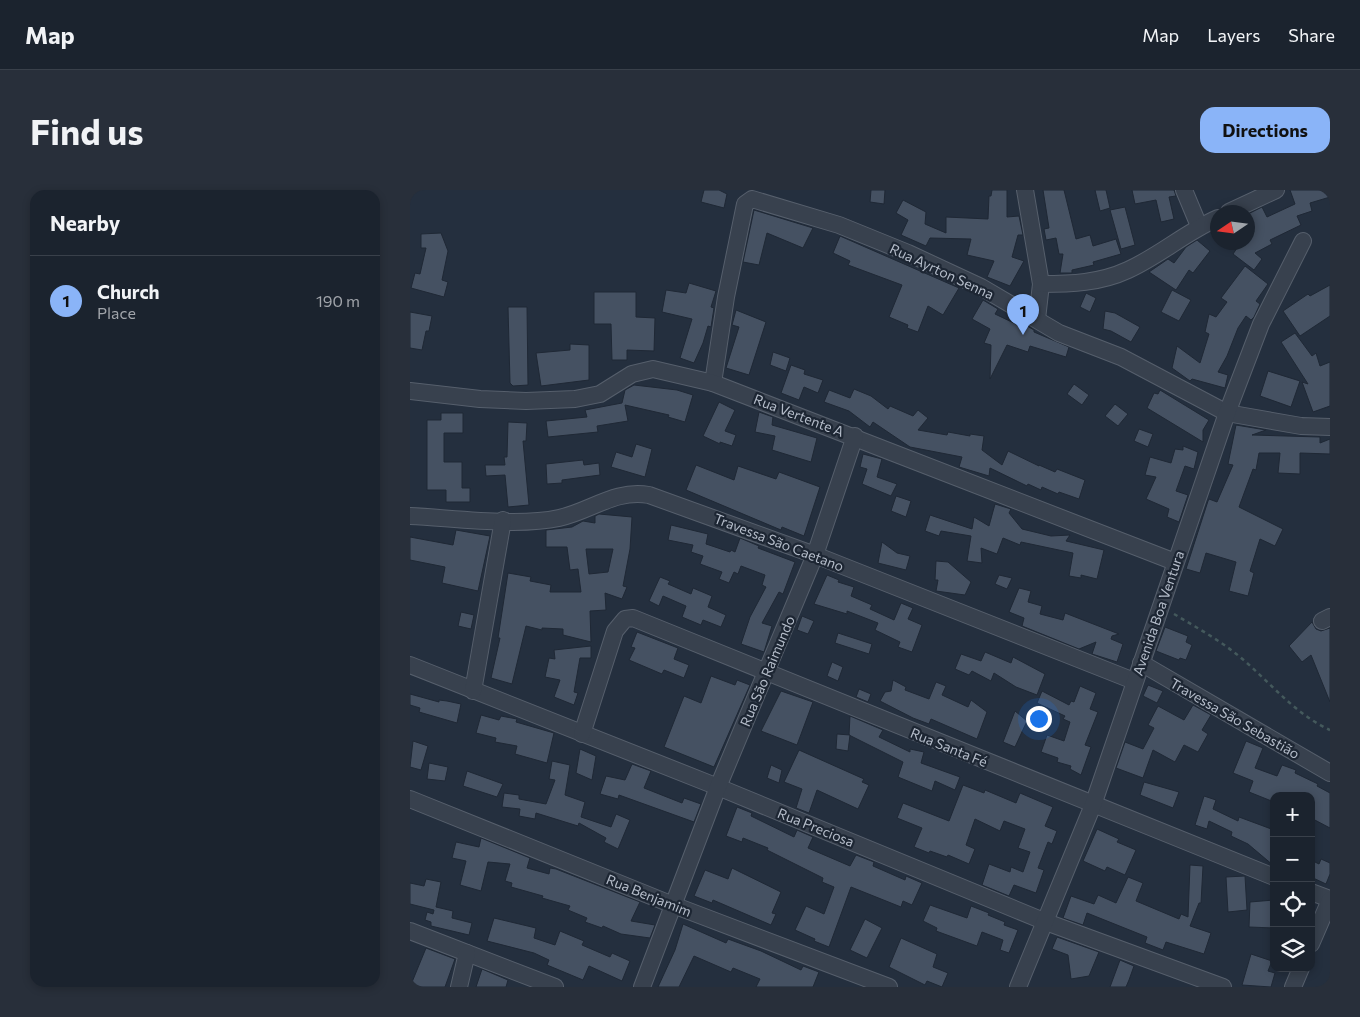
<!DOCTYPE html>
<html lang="en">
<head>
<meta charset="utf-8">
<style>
  :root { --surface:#1b232e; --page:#282f3a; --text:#f1f3f6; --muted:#a0a4aa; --line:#39404a; --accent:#8ab4f8 }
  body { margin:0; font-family:Commissioner,sans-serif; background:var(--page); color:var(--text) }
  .controls { position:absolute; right:15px; bottom:15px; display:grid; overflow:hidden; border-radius:10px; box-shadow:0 2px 8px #0003 }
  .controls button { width:45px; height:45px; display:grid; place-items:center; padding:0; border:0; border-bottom:1px solid var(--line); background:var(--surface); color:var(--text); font:25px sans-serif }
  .compass { position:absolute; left:800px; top:15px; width:45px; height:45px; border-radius:50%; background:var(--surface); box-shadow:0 2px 8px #0003; rotate:257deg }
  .you { position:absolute; left:628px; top:528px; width:18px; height:18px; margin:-12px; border:4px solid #fff; border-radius:50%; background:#1a73e8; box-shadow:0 0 0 8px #1a73e833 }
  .badge { display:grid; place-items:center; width:32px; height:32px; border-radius:50%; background:var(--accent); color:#111; font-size:16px; font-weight:700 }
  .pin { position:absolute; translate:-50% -41px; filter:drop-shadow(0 1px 2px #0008) }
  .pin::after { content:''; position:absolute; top:26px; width:18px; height:15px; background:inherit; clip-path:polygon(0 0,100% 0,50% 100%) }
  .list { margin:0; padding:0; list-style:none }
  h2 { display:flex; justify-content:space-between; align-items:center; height:65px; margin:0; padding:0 20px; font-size:21px }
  h2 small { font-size:16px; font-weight:400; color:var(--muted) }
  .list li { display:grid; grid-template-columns:32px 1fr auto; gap:15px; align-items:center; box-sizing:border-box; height:90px; padding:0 20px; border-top:1px solid var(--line) }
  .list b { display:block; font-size:19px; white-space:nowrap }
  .list p { margin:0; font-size:16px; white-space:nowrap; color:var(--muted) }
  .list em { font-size:16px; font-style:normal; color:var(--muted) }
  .icon { flex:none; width:28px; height:28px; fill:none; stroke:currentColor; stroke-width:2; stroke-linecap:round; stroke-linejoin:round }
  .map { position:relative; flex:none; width:920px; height:797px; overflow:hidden; border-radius:15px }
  header { display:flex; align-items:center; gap:30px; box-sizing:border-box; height:70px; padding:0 25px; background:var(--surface); border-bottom:1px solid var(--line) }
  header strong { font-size:24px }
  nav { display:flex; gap:28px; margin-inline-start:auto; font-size:18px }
  .intro { display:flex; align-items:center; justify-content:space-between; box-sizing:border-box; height:120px; padding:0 30px }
  h1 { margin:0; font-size:35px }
  .button { padding:12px 22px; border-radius:15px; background:var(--accent); color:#111; font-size:18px; font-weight:700 }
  main { display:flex; gap:30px; padding:0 30px }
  aside { flex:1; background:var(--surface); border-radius:15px; box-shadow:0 2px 8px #0003 }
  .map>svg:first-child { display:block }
  .building { fill:#455162; stroke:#1f2835; fill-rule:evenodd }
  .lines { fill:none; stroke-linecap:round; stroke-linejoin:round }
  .minor-casing { stroke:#565f6c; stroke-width:18 }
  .path { stroke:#44595c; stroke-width:2.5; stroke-dasharray:4 4; stroke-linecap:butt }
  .minor { stroke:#38414e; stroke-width:16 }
  .labels { text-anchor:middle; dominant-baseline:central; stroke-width:4.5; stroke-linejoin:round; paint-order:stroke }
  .street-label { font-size:14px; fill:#b4bcc9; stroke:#1d2633 }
</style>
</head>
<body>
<header>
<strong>Map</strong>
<nav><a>Map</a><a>Layers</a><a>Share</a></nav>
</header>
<div class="intro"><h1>Find us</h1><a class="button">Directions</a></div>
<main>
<aside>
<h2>Nearby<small></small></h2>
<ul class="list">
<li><span class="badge">1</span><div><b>Church</b><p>Place</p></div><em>190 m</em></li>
</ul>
</aside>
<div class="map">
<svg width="920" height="797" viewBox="0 0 920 797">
  <rect width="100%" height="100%" fill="#242f3e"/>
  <g class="building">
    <path d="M294,0H309L317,4L314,18L291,12Z"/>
    <path d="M461,0H475L474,14L460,12Z"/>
    <path d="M582,0H597V27L609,26L613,45H608L602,67L614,71L600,96L577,87L584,71L557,65L561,49L520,48L516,56L491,45L498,30L486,23L493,10L516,22L515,34L536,43V27L578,29L579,6H581Z"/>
    <path d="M633,0H654L666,49L680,45L683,56L706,49L711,64L683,72L684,75L662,80V83H650L653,64H649L646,48L636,50L634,39L639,38Z"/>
    <path d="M685,0H696L700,18L690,21Z"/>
    <path d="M722,0H764L766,6L759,7L764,29L751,32L746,10L725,14Z"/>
    <path d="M880,0H920V7L900,13L902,21L887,26L891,35L860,50L862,54L845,63L852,69L844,80L823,64L831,52H838V24L852,17L857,27L885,14Z"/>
    <path d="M715,17L725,55L711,59L700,20Z"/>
    <path d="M344,20L403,38L393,58L357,43L349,75L333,72Z"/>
    <path d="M31,43L38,61L32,90L38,92L34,107L1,98L5,83L10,84L16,58H11V44Z"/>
    <path d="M430,46L549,98L533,125L518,116L508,142L497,138L498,135L479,127L492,95L438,75L440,71L423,63Z"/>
    <path d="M787,50L800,61L783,83L779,80L766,100L739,82L758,69L764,73L776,57Z"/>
    <path d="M835,76L858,94L846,111L850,114L844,127L841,130L836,126L828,138L817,166L808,182L818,185L815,198L782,189L780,191L762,178L767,156L790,173L799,144L795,142L799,124L806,127L817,112L811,108Z"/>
    <path d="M279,93L306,101L301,117L304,118L301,137L298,136L293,153L284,173L270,168L282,129L252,122L256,100L276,103Z"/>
    <path d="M920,95V126L890,146L873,121L898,104L900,106Z"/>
    <path d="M762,100L781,110L769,131L751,122Z"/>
    <path d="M184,102H226V127L245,128L244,161L217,160V170H202L201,134H184Z"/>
    <path d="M676,103L686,108L680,122L670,117Z"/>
    <path d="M573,110L588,119L585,124L606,134L607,130L624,140V142L659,157L656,167L620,156L618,162L597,155L580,189L581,155L574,153L580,139L562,129Z"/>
    <path d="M98,117H117L118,195L103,196L100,193Z"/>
    <path d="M326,120L356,132L339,185L316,178L329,137L322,135Z"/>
    <path d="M695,121L705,123L730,137L721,152L701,141L693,139Z"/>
    <path d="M0,122L22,126L19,141H16L12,160L0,158Z"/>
    <path d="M885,143L902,166L906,163L910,176L920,172V216L903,222L892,192L898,194L871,152Z"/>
    <path d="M160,154L179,155V190L131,196L126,163L160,160Z"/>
    <path d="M363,162L380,168L376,181L360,175Z"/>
    <path d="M381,175L395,180L394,184L413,190L408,203L394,197L389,210L371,203Z"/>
    <path d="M858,181L890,191L881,217L850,206Z"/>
    <path d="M664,194L679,205L672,215L657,204Z"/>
    <path d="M224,195L267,200L283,205L275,232L258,227L259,225L215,215L218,231L187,236L188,242L138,247L136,231L177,227L175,220L212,213L215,200Z"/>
    <path d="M444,199L461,206L478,219L480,216L503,226L508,220L518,228L508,240L537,245L538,242L560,246V244L574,246L572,260L592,275L598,261L629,276V275L645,282L647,279L675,290L669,309L649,302L648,304L632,297L631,300L618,294L617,296L580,278L579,286L549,277L552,267L500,257L463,232L460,237L439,221L414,212L419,200L440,208Z"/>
    <path d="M750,200L799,230L793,240V252L737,218L744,203L748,204Z"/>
    <path d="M309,212L325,220L315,241L326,245L322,256L310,252V254L293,246Z"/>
    <path d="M705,214L718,224L708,236L695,226Z"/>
    <path d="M349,222L363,227L362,235L407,248L401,272L362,260L365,246L345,242Z"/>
    <path d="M31,223H53V243H34V272H52V298H60V312H36V300H17V230H31Z"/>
    <path d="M98,232L117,233L116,251H113L119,315L98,317L95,285L76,286L75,275H95L94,267H97Z"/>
    <path d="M826,235L856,240L842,245L910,247V253L920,249V264L890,263V284L868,283L870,263H849L846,280L843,279L829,317L873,339L865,356L850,349L840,381L844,383L838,406L819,401L826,372L796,363L790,383L776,379L798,311L799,309L807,312L823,275L818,274Z"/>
    <path d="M729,239L743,244L738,257L724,251Z"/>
    <path d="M226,254L242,259L235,287L201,277L206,262L222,267Z"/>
    <path d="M773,256L788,262L784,279L775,276L766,301L778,305L769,332L757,327L759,319L736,309L746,287L735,285L740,267L761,273L765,259L773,260Z"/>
    <path d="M453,264L472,269L467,287L487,294L481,306L452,294L457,279L450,277Z"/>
    <path d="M173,270L174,275L189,273L190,285L152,290V293L137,294L136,274Z"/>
    <path d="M286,275L324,290L328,276L366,289L369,282L410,297L394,346L372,337L371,340L276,300Z"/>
    <path d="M486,306L501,311L496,327L481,321Z"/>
    <path d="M585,314L601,319L599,323L612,339L641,346L660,345L656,351L694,360L687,389L671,385V388L659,386L663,363L611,352L610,355L593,348L587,364L571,358L572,373L557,371L561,346L531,341L529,346L515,341L520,325L562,339L564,327L579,336Z"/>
    <path d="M189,324L222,327L220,359L213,396L217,397L212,409L195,403L196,420L180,421L181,452L153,445V439L132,438V440L116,436L102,494L81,488L90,448H88L98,383L121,387L120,391L141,395L140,402H171L168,379L160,380L157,357H136V340L162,337L173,331L185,333V326ZM176,359H203L198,382L179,384Z"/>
    <path d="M261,335L298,344L296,354L320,362L321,360L325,362L330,348L349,356L348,358L385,372L373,404L369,402L352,433L362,436L354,462L331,454L340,427L356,397L352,395L355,385L331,376L328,384L324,382L319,393L309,389L312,382L290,374L293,366L281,362L283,355L258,350Z"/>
    <path d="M46,340L80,346L68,401L32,393L35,377L0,370V347L43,355Z"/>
    <path d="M472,352L487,363L500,366L496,380L468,373Z"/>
    <path d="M526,371L538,372L561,392L555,405L526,401L528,390H525Z"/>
    <path d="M417,385L429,390L428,392L444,397L441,406L462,415L460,419L484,430L491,413L503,418L498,429L512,435L502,462L488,457L490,452L465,440L468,433L437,421V424L404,414Z"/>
    <path d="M589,385L602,388L597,399L585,394Z"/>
    <path d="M250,387L260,391L258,394L281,404L283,398L302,406L298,417L316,425L311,437L293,430L291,435L272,427L276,416L253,406L249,416L239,411Z"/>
    <path d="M609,398L621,401L618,412L632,416L630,424L653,430L655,423L709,444L702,446L701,449L713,454L707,472L682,464L686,452L669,459L612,436L614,428L599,422Z"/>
    <path d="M51,422L64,425L61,439L48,436Z"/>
    <path d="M392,426L404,431L398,444L387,440Z"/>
    <path d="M902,432L906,439L911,441L920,438V512L901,465L892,472L879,456Z"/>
    <path d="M755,437L778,446L776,452L782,455L776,470L770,468L769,470L746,461Z"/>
    <path d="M227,442L268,458L264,469L279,475L274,488L254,480L252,484L219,470L225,458L221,457Z"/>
    <path d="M428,443L462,454L459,464L425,453Z"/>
    <path d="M181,456V468H170L164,502L168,503L164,515L144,507L150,490L135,487L139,468L145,469L144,460Z"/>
    <path d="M575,462L601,473L603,467L635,484L627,505L606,497L584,483L581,491L562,481L559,485L545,479L551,464L571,471Z"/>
    <path d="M422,472L433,477L428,491L417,486Z"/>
    <path d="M301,486L325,495L327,490L340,495L304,577L254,557L274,506L291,513Z"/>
    <path d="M483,490L496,497L495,500L519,509L526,492L536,496L532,505L558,517L561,510L577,522L567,549L521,529L519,534L503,528L470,511L475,502L481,501Z"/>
    <path d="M738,495L753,501L747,513L733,506Z"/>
    <path d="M670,496L686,503L680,519L688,522L675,555L681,557L671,585L660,579L661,576L647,572L648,568L631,562L637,545L654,551L660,532L653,529L655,526L627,513L632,501L659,515L661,511L664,512Z"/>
    <path d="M449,499L461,504L458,512L446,507Z"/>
    <path d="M371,501L403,512L387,555L351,541Z"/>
    <path d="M0,504L29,512V510L37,511L51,514L47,533L9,522L10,518L0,515Z"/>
    <path d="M783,515L801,525L792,540L798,544L788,562L774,555L765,572L743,560L733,588L706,578L715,552L733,559L744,538L738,535L748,516L774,530Z"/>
    <path d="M605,521L617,531L605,557L593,552Z"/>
    <path d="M71,525L89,530L91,526L107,529L106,532L144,543L137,573L105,564L107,556L85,552L86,548L66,543Z"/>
    <path d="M440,526L473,540L469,547L500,562V559L514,562L511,573L550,587L545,600L525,591L522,601L488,587L493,572L439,545Z"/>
    <path d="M427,544L440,545L438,561L426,559Z"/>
    <path d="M3,551L18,556L11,580L0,577Z"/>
    <path d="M836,551L853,558L845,578L867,586L872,575L886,580L885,583L908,594L907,596L920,603V638L901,628V606H864V612L839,602L843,591L823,583Z"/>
    <path d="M170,559L186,566L182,590L166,583Z"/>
    <path d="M389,560L454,589L452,592L459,595L448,619L407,600L399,623L386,618L392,599L374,592Z"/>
    <path d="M142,571L160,575L155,605L175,612L171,627L201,637L206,624L220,630L208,659L194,652L196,648L169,633L168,636L126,623L125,629L109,626L110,619L92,617L94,603L109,605V609L136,614L145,590L139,589Z"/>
    <path d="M19,573L38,577L35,591L17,589Z"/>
    <path d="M222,574L241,581L234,598L272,613L274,608L291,614L284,632L209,605L208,609L190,604L196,586L215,590Z"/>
    <path d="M361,575L372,580L369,593L357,588Z"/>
    <path d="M57,581L93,594L87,607L53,596Z"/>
    <path d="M734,592L769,602L763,618L730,605Z"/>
    <path d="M553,595L574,603L575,600L606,613L610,603L643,617L635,636L647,641L642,654L638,652L628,678L634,680L626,703L604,695L599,706L572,695L579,674L600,682L601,677L613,682L620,662L608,658L615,639L594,631L590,641L565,629L556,655L565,659L559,674L538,665L537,667L520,661L519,663L504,657L512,638L487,628L493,613L539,631Z"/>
    <path d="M794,606L806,610L803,619L828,631L829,627L864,640V676L838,654L821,646L822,642L799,631L797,639L785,635Z"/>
    <path d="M327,617L342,623L341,626L384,647L387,640L403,647L398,658L440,676L446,665L464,672L463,676L495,690L496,686L512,693L502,715L493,711L491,717L441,697L419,757L404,751L405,749L385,740L396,716L414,724L424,697L412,692L413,688L357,660L358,658L333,648L332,652L316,646Z"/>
    <path d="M687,639L709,649L707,652L726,660L715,685L697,677L695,681L673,671Z"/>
    <path d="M71,648L120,668L117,678L139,684L140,678L146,679L230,712L221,731L245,735L240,748L211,744L193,736L192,738L175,732L177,728L158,720L160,716L132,708L133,706L101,697L102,693L95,691L100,674L78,672L71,701L50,695L56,671L42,668L46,652L69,657Z"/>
    <path d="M911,669L920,673V684L916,694L901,687V670L909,674Z"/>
    <path d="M780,675L793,676L791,713H789L780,736L801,743L794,764L756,752L753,760L735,753L737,747L677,723L673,735L653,728L661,706L684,714L688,705L706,713L718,687L733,693L726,711L769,729L771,724L778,727Z"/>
    <path d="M322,678L371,702L362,723L366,724L361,735L303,710L302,713L284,706L295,680L318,689Z"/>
    <path d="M835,686L837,720L818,722L816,687Z"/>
    <path d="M16,689L31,692L26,717L43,721L42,728L62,733L59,745L21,736V732L15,730L17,722L23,724L24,720L0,714V693L14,696Z"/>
    <path d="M864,710V738L839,737L840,712Z"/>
    <path d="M520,715L557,728L561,716L579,723L578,725L595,732L594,735L608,740L599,763L590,760L593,750L572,742L567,756L526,741L527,738L513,731Z"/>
    <path d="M84,728L126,738L124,748L145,755L150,741L174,751L172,755L200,767L202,763L220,771L212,791L179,776L173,790L137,775L139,770L124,763L77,751Z"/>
    <path d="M455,729L472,738L457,768L440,760Z"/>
    <path d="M273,734L316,753L318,749L351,761L391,780L393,776L409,782L403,797H346L350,789L323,778L321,782L284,766L269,797H248L265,760Z"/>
    <path d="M647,747L689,762L679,786L661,789L658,765L642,759Z"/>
    <path d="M491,748L527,764L523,777L538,783L532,797L517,791L515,795L479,777Z"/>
    <path d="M16,758L45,769L35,797H0Z"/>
    <path d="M841,764L862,771L858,781L865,783L861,797L832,795Z"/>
    <path d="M710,770L724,776L719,790L716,797H700Z"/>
    <path d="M72,779L98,790L96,797H66Z"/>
  </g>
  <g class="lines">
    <g class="minor-casing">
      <g id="minor">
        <path d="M615,0L631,94L627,129"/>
        <path d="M774,0L789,36"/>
        <path d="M819,22L866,0"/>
        <path d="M631,94C661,94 690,93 718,80C749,66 776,42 808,28"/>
        <path d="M303,193L316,107L335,14L342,9L429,35L498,63L571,97L649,143L711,167L817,223L891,236L920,237"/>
        <path d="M0,201L70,209L116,211L165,209L190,204L222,184L243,179L303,193L765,372"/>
        <path d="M0,326C43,328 108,337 149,328C181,321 205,299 239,305L405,365L724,491"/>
        <path d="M912,431L920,427"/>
        <path d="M731,473L920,583"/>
        <path d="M0,475L308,597L636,732L813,797"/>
        <path d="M63,501L93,330"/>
        <path d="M172,544L205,441L215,429L223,428L864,687"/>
        <path d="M0,609L263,715L479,797"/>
        <path d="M901,702L920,709"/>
        <path d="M0,741L145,797"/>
        <path d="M901,754L920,710"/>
        <path d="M49,797L57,763"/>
        <path d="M232,797L308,597L405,365L445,246"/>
        <path d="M608,797L683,615L817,223L851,134L893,51"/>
        <path d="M883,797L891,778"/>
      </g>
    </g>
    <path class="path" d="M764,424C789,439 815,453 837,473C864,497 887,525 920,540"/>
    <use href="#minor" class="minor"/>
  </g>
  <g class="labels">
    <g class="street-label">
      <text transform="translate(532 81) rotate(25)">Rua Ayrton Senna</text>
      <text transform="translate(389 225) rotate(21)">Rua Vertente A</text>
      <text transform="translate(369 352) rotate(21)">Travessa São Caetano</text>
      <text transform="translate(748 423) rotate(-71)">Avenida Boa Ventura</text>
      <text transform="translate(357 481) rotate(-67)">Rua São Raimundo</text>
      <text transform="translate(825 528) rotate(30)">Travessa São Sebastião</text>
      <text transform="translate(539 557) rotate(22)">Rua Santa Fé</text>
      <text transform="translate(406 637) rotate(22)">Rua Preciosa</text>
      <text transform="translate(239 705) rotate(22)">Rua Benjamim</text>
    </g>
  </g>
</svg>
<div class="controls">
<button>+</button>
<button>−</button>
<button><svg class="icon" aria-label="locate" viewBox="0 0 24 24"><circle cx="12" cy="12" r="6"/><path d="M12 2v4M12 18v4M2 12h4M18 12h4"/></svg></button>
<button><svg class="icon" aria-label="layers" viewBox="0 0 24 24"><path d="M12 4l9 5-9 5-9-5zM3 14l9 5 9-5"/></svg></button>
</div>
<svg class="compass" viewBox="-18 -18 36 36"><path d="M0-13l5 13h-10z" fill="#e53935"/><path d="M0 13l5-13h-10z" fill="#a0a4aa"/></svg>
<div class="you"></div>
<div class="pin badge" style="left:613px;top:145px">1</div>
</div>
</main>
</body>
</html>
